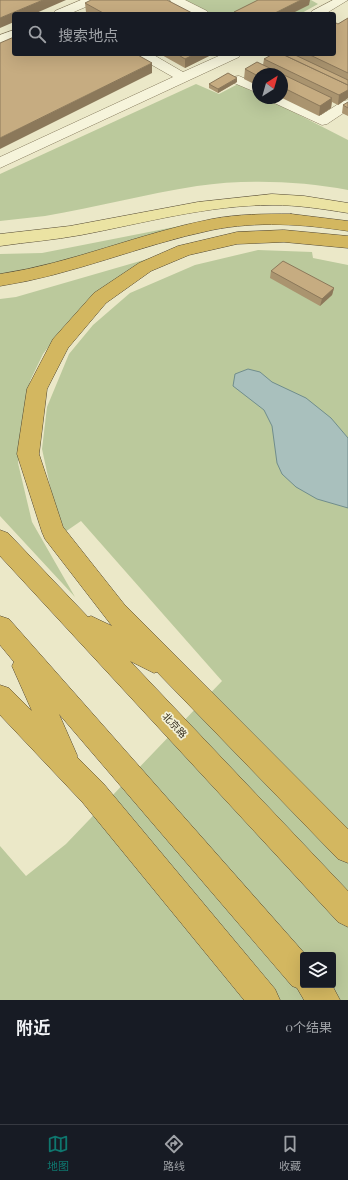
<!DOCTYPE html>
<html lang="zh">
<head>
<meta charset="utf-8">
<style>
  :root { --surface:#171b24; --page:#242831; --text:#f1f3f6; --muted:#9ea1a6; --line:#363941; --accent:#0f766e }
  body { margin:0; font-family:"Playfair Display","Noto Sans SC",serif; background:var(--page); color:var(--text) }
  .controls { position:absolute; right:12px; bottom:12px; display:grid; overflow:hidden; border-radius:4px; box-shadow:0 4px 16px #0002 }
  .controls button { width:36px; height:36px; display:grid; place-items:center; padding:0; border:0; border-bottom:1px solid var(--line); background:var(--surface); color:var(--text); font:20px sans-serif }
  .compass { position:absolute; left:252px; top:68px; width:36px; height:36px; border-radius:50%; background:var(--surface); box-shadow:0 4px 16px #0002; rotate:37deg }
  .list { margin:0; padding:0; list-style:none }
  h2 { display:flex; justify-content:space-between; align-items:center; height:52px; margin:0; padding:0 16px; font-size:17px }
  h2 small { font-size:13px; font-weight:400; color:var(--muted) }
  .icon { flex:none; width:22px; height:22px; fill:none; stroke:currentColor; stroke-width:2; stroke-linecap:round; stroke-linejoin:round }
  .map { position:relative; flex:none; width:348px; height:1000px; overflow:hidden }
  .search { position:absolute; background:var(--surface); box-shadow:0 4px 16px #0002; left:12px; right:12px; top:12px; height:44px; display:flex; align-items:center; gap:10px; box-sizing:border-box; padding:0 14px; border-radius:4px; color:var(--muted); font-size:15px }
  .sheet { height:124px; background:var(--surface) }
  nav { display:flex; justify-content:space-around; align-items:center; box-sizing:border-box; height:56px; border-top:1px solid var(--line); background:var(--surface); font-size:11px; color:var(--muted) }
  nav a { display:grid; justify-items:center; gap:2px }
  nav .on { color:var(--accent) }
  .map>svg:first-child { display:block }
  .green { fill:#bbc99c; fill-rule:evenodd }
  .water { fill:#a9c0bd; stroke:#708d8c }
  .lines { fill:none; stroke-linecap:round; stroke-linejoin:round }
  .minor-casing { stroke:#867b5e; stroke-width:1 }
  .major-casing { stroke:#544932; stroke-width:1 }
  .highway-casing { stroke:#544932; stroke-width:1 }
  .minor { fill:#f6f4db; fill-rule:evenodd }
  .major { fill:#ebe3a3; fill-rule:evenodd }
  .highway { fill:#d3b760; fill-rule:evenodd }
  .wall { fill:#aa946f }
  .shaded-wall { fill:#8b785a }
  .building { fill:#c6ac81; stroke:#8b785a }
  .labels { text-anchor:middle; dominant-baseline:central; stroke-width:3.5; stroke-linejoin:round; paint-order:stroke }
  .street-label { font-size:10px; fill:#373021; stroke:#f3f1d7 }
</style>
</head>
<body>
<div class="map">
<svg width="348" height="1000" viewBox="0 0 348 1000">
  <rect width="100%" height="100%" fill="#ebe8c8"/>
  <g class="green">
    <path d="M185,0H311L318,4L300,14H212Z"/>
    <path d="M196,84L219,94L238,84L258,94V98H266L348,140V190C300,181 246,179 197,186C146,194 96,207 45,216C30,218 15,219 0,221V174Z"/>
    <path d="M205,221L122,247L0,278V254L42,253Z"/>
    <path d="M258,250L312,252L313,258L348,265V1000H0V846L26,876L66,844L222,681L81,521L65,532L52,495L42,449L47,407L69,354L93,325L130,293L195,265ZM303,955H333V985H303Z"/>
    <path d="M175,251L99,294L66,324L43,354L30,381L18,463L32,522L75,597L0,516V299L16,297Z"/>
  </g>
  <path class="water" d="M248,369L260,372L272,382L306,398L331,418L348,438V508L317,499L296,487L282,474L277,463L272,426L264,410L233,386L235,374Z"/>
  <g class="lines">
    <g class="minor-casing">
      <g id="minor">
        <path d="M81,0H97L95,3L69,14H53L55,11Z"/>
        <path d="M170,0H185L207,11L209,14H193L172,3Z"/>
        <path d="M333,0H348L325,14H310L312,11Z"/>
        <path d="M14,30V39L0,44V35Z"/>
        <path d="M136,54H152L183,72L223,54H241L239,57L0,168V157L173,77L138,57Z"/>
        <path d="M239,76L258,84V93L234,83L232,80L234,77Z"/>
        <path d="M282,96L321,115L343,101L348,100V110L327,124L322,125L270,101L268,98H282Z"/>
      </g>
    </g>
    <g class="major-casing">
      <path id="major" d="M272,194L304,196L348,203V213C323,209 298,205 273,205C208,205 144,223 81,235C54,240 27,242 0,246V234L70,226L198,202Z"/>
    </g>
    <g class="highway-casing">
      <g id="highway">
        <path d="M291,214L348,221V231C303,224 257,221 212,230C140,245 73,275 0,286V274C73,263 140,233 212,219C238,214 264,214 291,214Z"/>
        <path d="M284,230L348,236V248L284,242L237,244L189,255L151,271L106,303L68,348L47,389L39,454L63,527L124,604L348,829V863L338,859L157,672L154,673L130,661L348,891V927L338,922L0,556V530L8,533L88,617L91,616L112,626L45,539L42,532L17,454L27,389L53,339L94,293L139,263L178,246L237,232Z"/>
        <path d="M0,616L9,619L306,955H303V985H332L340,1000H304L297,988L292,986L59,714L77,755V757L103,783L275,989L280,1000H244L83,803L0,715V685L9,688L32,711L12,666L14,662L0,645Z"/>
      </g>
    </g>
    <use href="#minor" class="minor"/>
    <use href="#major" class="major"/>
    <use href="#highway" class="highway"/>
  </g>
  <g class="wall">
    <path d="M85,3L194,14H89L86,12Z"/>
    <path d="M348,18V98L338,105L332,102L331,108L319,116L282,98V74H258V86L244,79L245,69L263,65L264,59L273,54H334L338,24Z"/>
    <path d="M160,54H213L185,68Z"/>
    <path d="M237,82L218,93L209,88V84Z"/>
    <path d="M348,102V116L342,113L343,105Z"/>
    <path d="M271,271L334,288L332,295L320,306L270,278Z"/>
  </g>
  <g class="shaded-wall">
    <path d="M43,0H66L34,14H14V22L0,28V18Z"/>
    <path d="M301,0H310L309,5L291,14H273Z"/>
    <path d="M195,54H213L185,68V59Z"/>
    <path d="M152,63V73L0,149V138Z"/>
    <path d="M237,78V82L218,93V89Z"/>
    <path d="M348,90V98L338,105L339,95Z"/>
    <path d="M332,98L331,108L319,116L320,106Z"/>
    <path d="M334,288L332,295L320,306L322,299Z"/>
  </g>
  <g class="building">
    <path d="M0,0H43L0,18Z"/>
    <path d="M91,0H167L194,14H105L85,3Z"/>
    <path d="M258,0H301L273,14H239L234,12Z"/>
    <path d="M348,18V73L308,54H334V22L338,24Z"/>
    <path d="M14,37V54H136L152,63L0,138V43Z"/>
    <path d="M177,54H195L185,59Z"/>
    <path d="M273,54H282L348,85V90L339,95L264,59Z"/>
    <path d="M282,54H293L348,80V85Z"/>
    <path d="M257,62L282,74H258V76L245,69Z"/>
    <path d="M228,73L237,78L218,89L209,84Z"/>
    <path d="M282,74L332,98L320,106L282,87Z"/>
    <path d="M348,102V108L343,105Z"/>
    <path d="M283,261L334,288L322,299L271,271Z"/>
  </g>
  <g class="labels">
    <g class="street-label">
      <text transform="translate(175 725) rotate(47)">北京路</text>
    </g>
  </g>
</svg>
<div class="controls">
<button><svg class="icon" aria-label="layers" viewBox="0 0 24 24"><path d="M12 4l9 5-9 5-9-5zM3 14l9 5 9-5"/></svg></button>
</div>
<svg class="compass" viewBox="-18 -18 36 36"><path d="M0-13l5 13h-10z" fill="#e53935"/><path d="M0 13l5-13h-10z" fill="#9ea1a6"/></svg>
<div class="search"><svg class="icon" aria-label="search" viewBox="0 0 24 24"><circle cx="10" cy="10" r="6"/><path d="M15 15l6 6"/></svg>搜索地点</div>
</div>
<section class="sheet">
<h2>附近<small>0个结果</small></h2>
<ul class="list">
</ul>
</section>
<nav>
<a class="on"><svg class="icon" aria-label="map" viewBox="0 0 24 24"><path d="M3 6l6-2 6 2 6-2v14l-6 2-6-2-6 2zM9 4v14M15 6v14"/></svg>地图</a>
<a><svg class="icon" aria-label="directions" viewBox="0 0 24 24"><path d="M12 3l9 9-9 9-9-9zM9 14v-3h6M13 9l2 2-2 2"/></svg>路线</a>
<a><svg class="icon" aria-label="saved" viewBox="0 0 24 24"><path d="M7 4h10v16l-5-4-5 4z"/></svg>收藏</a>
</nav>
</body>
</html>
